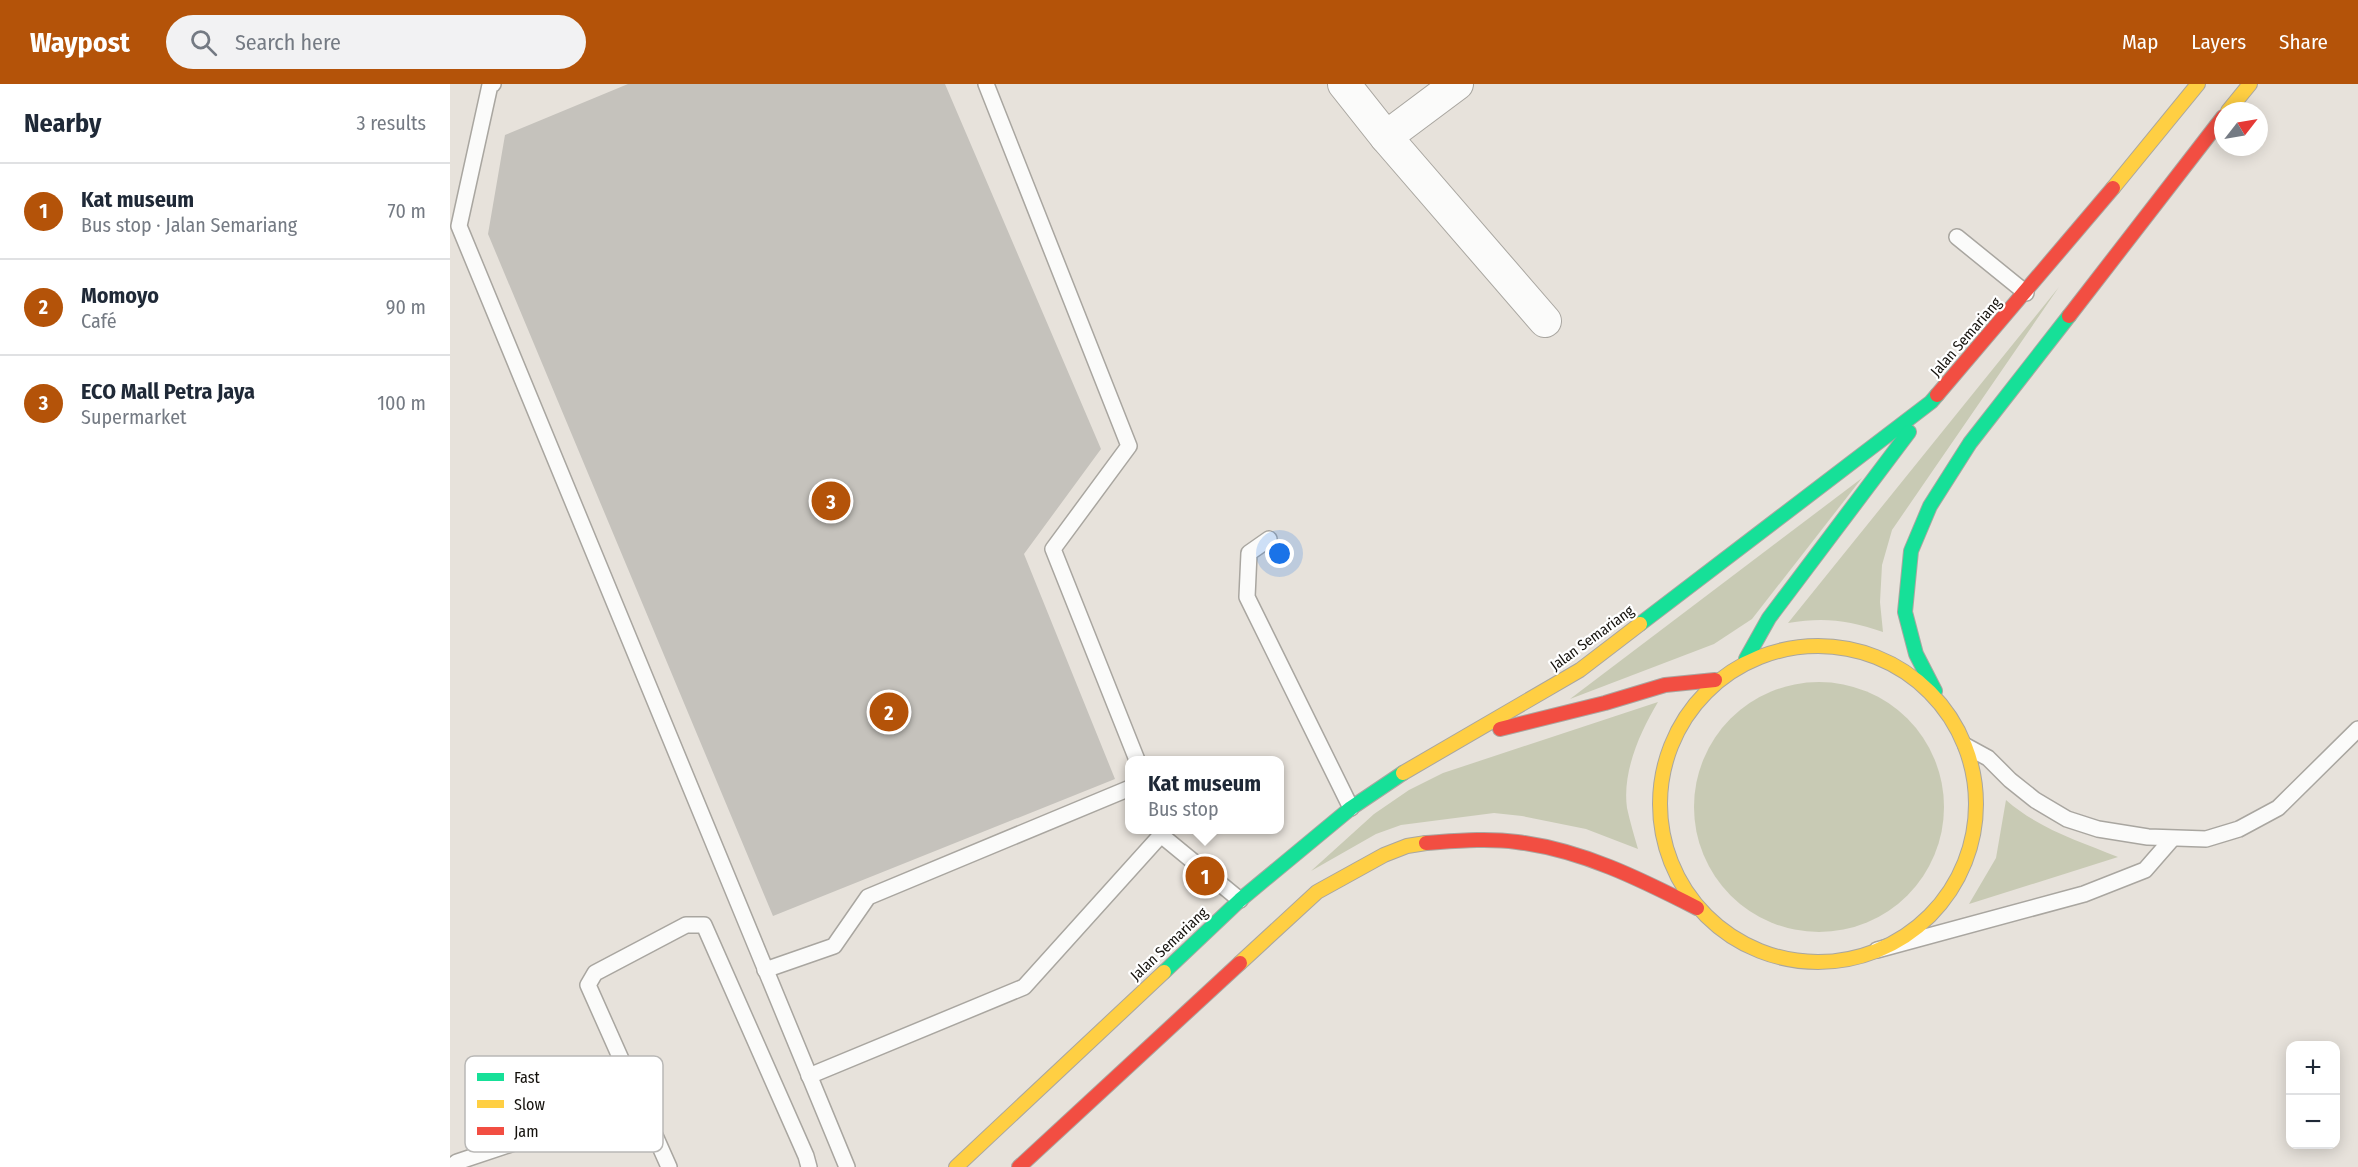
<!DOCTYPE html>
<html lang="en">
<head>
<meta charset="utf-8">
<style>
  :root { --surface:#fff; --page:#f2f2f3; --text:#1f2937; --muted:#747a83; --line:#e0e1e3; --accent:#b45309 }
  body { margin:0; font-family:"Fira Sans Condensed",sans-serif; background:var(--page); color:var(--text) }
  .controls { position:absolute; right:18px; bottom:18px; display:grid; overflow:hidden; border-radius:12px; box-shadow:0 3px 15px #0003 }
  .controls button { width:54px; height:54px; display:grid; place-items:center; padding:0; border:0; border-bottom:2px solid var(--line); background:var(--surface); color:var(--text); font:30px sans-serif }
  .compass { position:absolute; left:1764px; top:18px; width:54px; height:54px; border-radius:50%; background:var(--surface); box-shadow:0 3px 15px #0003; rotate:59deg }
  .you { position:absolute; left:830px; top:470px; width:21px; height:21px; margin:-15px; border:4px solid #fff; border-radius:50%; background:#1a73e8; box-shadow:0 0 0 9px #1a73e833 }
  .badge { display:grid; place-items:center; width:39px; height:39px; border-radius:50%; background:var(--accent); color:#fff; font-size:20px; font-weight:700 }
  .pin { position:absolute; translate:-50% -50%; border:3px solid #fff; box-shadow:0 2px 6px #0006 }
  .popup { position:absolute; left:675px; top:672px; width:159px; height:78px; box-sizing:border-box; display:grid; place-content:center; border-radius:12px; background:var(--surface); filter:drop-shadow(0 2px 4px #0005); font-size:20px; white-space:nowrap; color:var(--muted) }
  .popup b { font-size:22px; color:var(--text) }
  .popup::after { content:''; position:absolute; left:50%; top:100%; margin-left:-12px; border:12px solid transparent; border-top-color:var(--surface) }
  .list { margin:0; padding:0; list-style:none }
  h2 { display:flex; justify-content:space-between; align-items:center; height:78px; margin:0; padding:0 24px; font-size:26px }
  h2 small { font-size:20px; font-weight:400; color:var(--muted) }
  .list li { display:grid; grid-template-columns:39px 1fr auto; gap:18px; align-items:center; box-sizing:border-box; height:96px; padding:0 24px; border-top:2px solid var(--line) }
  .list b { display:block; font-size:22px; white-space:nowrap }
  .list p { margin:0; font-size:20px; white-space:nowrap; color:var(--muted) }
  .list em { font-size:20px; font-style:normal; color:var(--muted) }
  .icon { flex:none; width:33px; height:33px; fill:none; stroke:currentColor; stroke-width:2; stroke-linecap:round; stroke-linejoin:round }
  .map { position:relative; flex:none; width:1908px; height:1083px; overflow:hidden }
  header { display:flex; align-items:center; gap:36px; box-sizing:border-box; height:84px; padding:0 30px; background:var(--accent); color:#fff }
  header strong { font-size:28px }
  nav { display:flex; gap:33px; margin-inline-start:auto; font-size:21px }
  .search { width:420px; height:54px; background:var(--page); display:flex; align-items:center; gap:15px; box-sizing:border-box; padding:0 21px; border-radius:33px; color:var(--muted); font-size:22px }
  main { display:flex }
  aside { flex:1; background:var(--surface) }
  .map>svg:first-child { display:block }
  .green { fill:#c8cab4 }
  .building { fill:#c5c2bc }
  .lines { fill:none; stroke-linecap:round; stroke-linejoin:round }
  .lane-casing { stroke:#a9a6a0; stroke-width:18 }
  .street-casing { stroke:#a9a6a0; stroke-width:34 }
  .fast-casing { stroke:#a9a6a0; stroke-width:16 }
  .slow-casing { stroke:#a9a6a0; stroke-width:16 }
  .jam-casing { stroke:#a9a6a0; stroke-width:16 }
  .lane { stroke:#fbfbfa; stroke-width:15 }
  .street { stroke:#fbfbfa; stroke-width:32 }
  .fast { stroke:#16e098; stroke-width:14 }
  .slow { stroke:#ffcf43; stroke-width:14 }
  .jam { stroke:#f24e42; stroke-width:14 }
  .labels { text-anchor:middle; dominant-baseline:central; stroke-width:4.5; stroke-linejoin:round; paint-order:stroke }
  .street-label { font-size:15px; fill:#15120d; stroke:#fff }
  .key { fill:#fff; stroke:#b9b8b6; stroke-width:1.5 }
  .key-label { font-size:16px; fill:#15120d }
</style>
</head>
<body>
<header>
<strong>Waypost</strong>
<div class="search"><svg class="icon" aria-label="search" viewBox="0 0 24 24"><circle cx="10" cy="10" r="6"/><path d="M15 15l6 6"/></svg>Search here</div>
<nav><a>Map</a><a>Layers</a><a>Share</a></nav>
</header>
<main>
<aside>
<h2>Nearby<small>3 results</small></h2>
<ul class="list">
<li><span class="badge">1</span><div><b>Kat museum</b><p>Bus stop · Jalan Semariang</p></div><em>70 m</em></li>
<li><span class="badge">2</span><div><b>Momoyo</b><p>Café</p></div><em>90 m</em></li>
<li><span class="badge">3</span><div><b>ECO Mall Petra Jaya</b><p>Supermarket</p></div><em>100 m</em></li>
</ul>
</aside>
<div class="map">
<svg width="1908" height="1083" viewBox="0 0 1908 1083">
  <rect width="100%" height="100%" fill="#e7e2db"/>
  <g class="green">
    <path d="M1609,203L1442,446L1432,481L1430,518L1433,548C1398,536 1374,533 1338,539Z"/>
    <path d="M1412,394L1302,535L1264,560L1120,615Z"/>
    <circle cx="1369" cy="723" r="125"/>
    <path d="M1208,618C1190,648 1172,688 1177,724C1180,738 1184,751 1188,765L1136,745L1072,732L1044,729L951,741L926,750L861,787L924,730L959,706L993,689Z"/>
    <path d="M1556,716C1589,745 1629,757 1668,773L1519,820L1546,774Z"/>
  </g>
  <path class="building" d="M178,0H495L651,365L574,470L665,695L323,832L38,150L55,51Z"/>
  <g class="lines">
    <g class="lane-casing">
      <g id="lane">
        <path d="M43,0L40,1L9,142L397,1083"/>
        <path d="M536,0L679,362L603,465L687,676"/>
        <path d="M1507,153L1576,209"/>
        <path d="M819,455L799,469L797,513L901,724"/>
        <path d="M1516,662L1538,674L1560,696L1585,716L1617,735L1648,745L1698,753L1756,755L1789,745L1828,724L1908,645"/>
        <path d="M709,746L711,751L790,816"/>
        <path d="M1427,866L1634,810L1695,786L1722,755"/>
        <path d="M315,886L384,862L418,813L680,704"/>
        <path d="M359,992L574,903L711,751"/>
        <path d="M1,1083L7,1078L190,1017"/>
        <path d="M219,1083L138,901L145,889L236,841H254L356,1072L359,1083"/>
      </g>
    </g>
    <g class="street-casing">
      <g id="street">
        <path d="M894,0L936,53L1095,237"/>
        <path d="M936,53L1007,0"/>
      </g>
    </g>
    <g class="fast-casing">
      <g id="fast">
        <path d="M1190,540L1481,318L1487,311"/>
        <path d="M1296,575L1319,534L1459,348"/>
        <path d="M1485,607L1466,570L1455,528L1461,467L1480,422L1520,359L1619,232"/>
        <path d="M714,888L790,816L901,724L953,689"/>
      </g>
    </g>
    <g class="slow-casing">
      <g id="slow">
        <path d="M1778,27L1800,0"/>
        <path d="M1663,104L1748,0"/>
        <circle cx="1368" cy="720" r="158"/>
        <path d="M953,689L1130,586L1190,540"/>
        <path d="M790,879L867,808L934,771L957,762L976,759"/>
        <path d="M506,1083L714,888"/>
      </g>
    </g>
    <g class="jam-casing">
      <g id="jam">
        <path d="M1619,232L1773,33"/>
        <path d="M1487,311L1663,104"/>
        <path d="M1050,645L1155,619L1215,601L1265,596"/>
        <path d="M976,759C1006,757 1037,754 1067,758C1132,766 1190,795 1247,824"/>
        <path d="M569,1083L790,879"/>
      </g>
    </g>
    <use href="#lane" class="lane"/>
    <use href="#street" class="street"/>
    <use href="#fast" class="fast"/>
    <use href="#slow" class="slow"/>
    <use href="#jam" class="jam"/>
  </g>
  <g class="labels">
    <g class="street-label">
      <text transform="translate(1516 253) rotate(-49)">Jalan Semariang</text>
      <text transform="translate(1142 554) rotate(-36)">Jalan Semariang</text>
      <text transform="translate(719 860) rotate(-43)">Jalan Semariang</text>
    </g>
  </g>
  <rect x="15" y="972" width="198" height="96" rx="9" class="key"/>
  <rect x="27" y="989" width="27" height="8" fill="#16e098"/>
  <rect x="27" y="1016" width="27" height="8" fill="#ffcf43"/>
  <rect x="27" y="1043" width="27" height="8" fill="#f24e42"/>
  <g class="key-label">
    <text x="64" y="999">Fast</text>
    <text x="64" y="1026">Slow</text>
    <text x="64" y="1053">Jam</text>
  </g>
</svg>
<div class="controls">
<button>+</button>
<button>−</button>
</div>
<svg class="compass" viewBox="-18 -18 36 36"><path d="M0-13l5 13h-10z" fill="#e53935"/><path d="M0 13l5-13h-10z" fill="#747a83"/></svg>
<div class="you"></div>
<div class="pin badge" style="left:755px;top:792px">1</div>
<div class="popup"><b>Kat museum</b>Bus stop</div>
<div class="pin badge" style="left:439px;top:628px">2</div>
<div class="pin badge" style="left:381px;top:417px">3</div>
</div>
</main>
</body>
</html>
